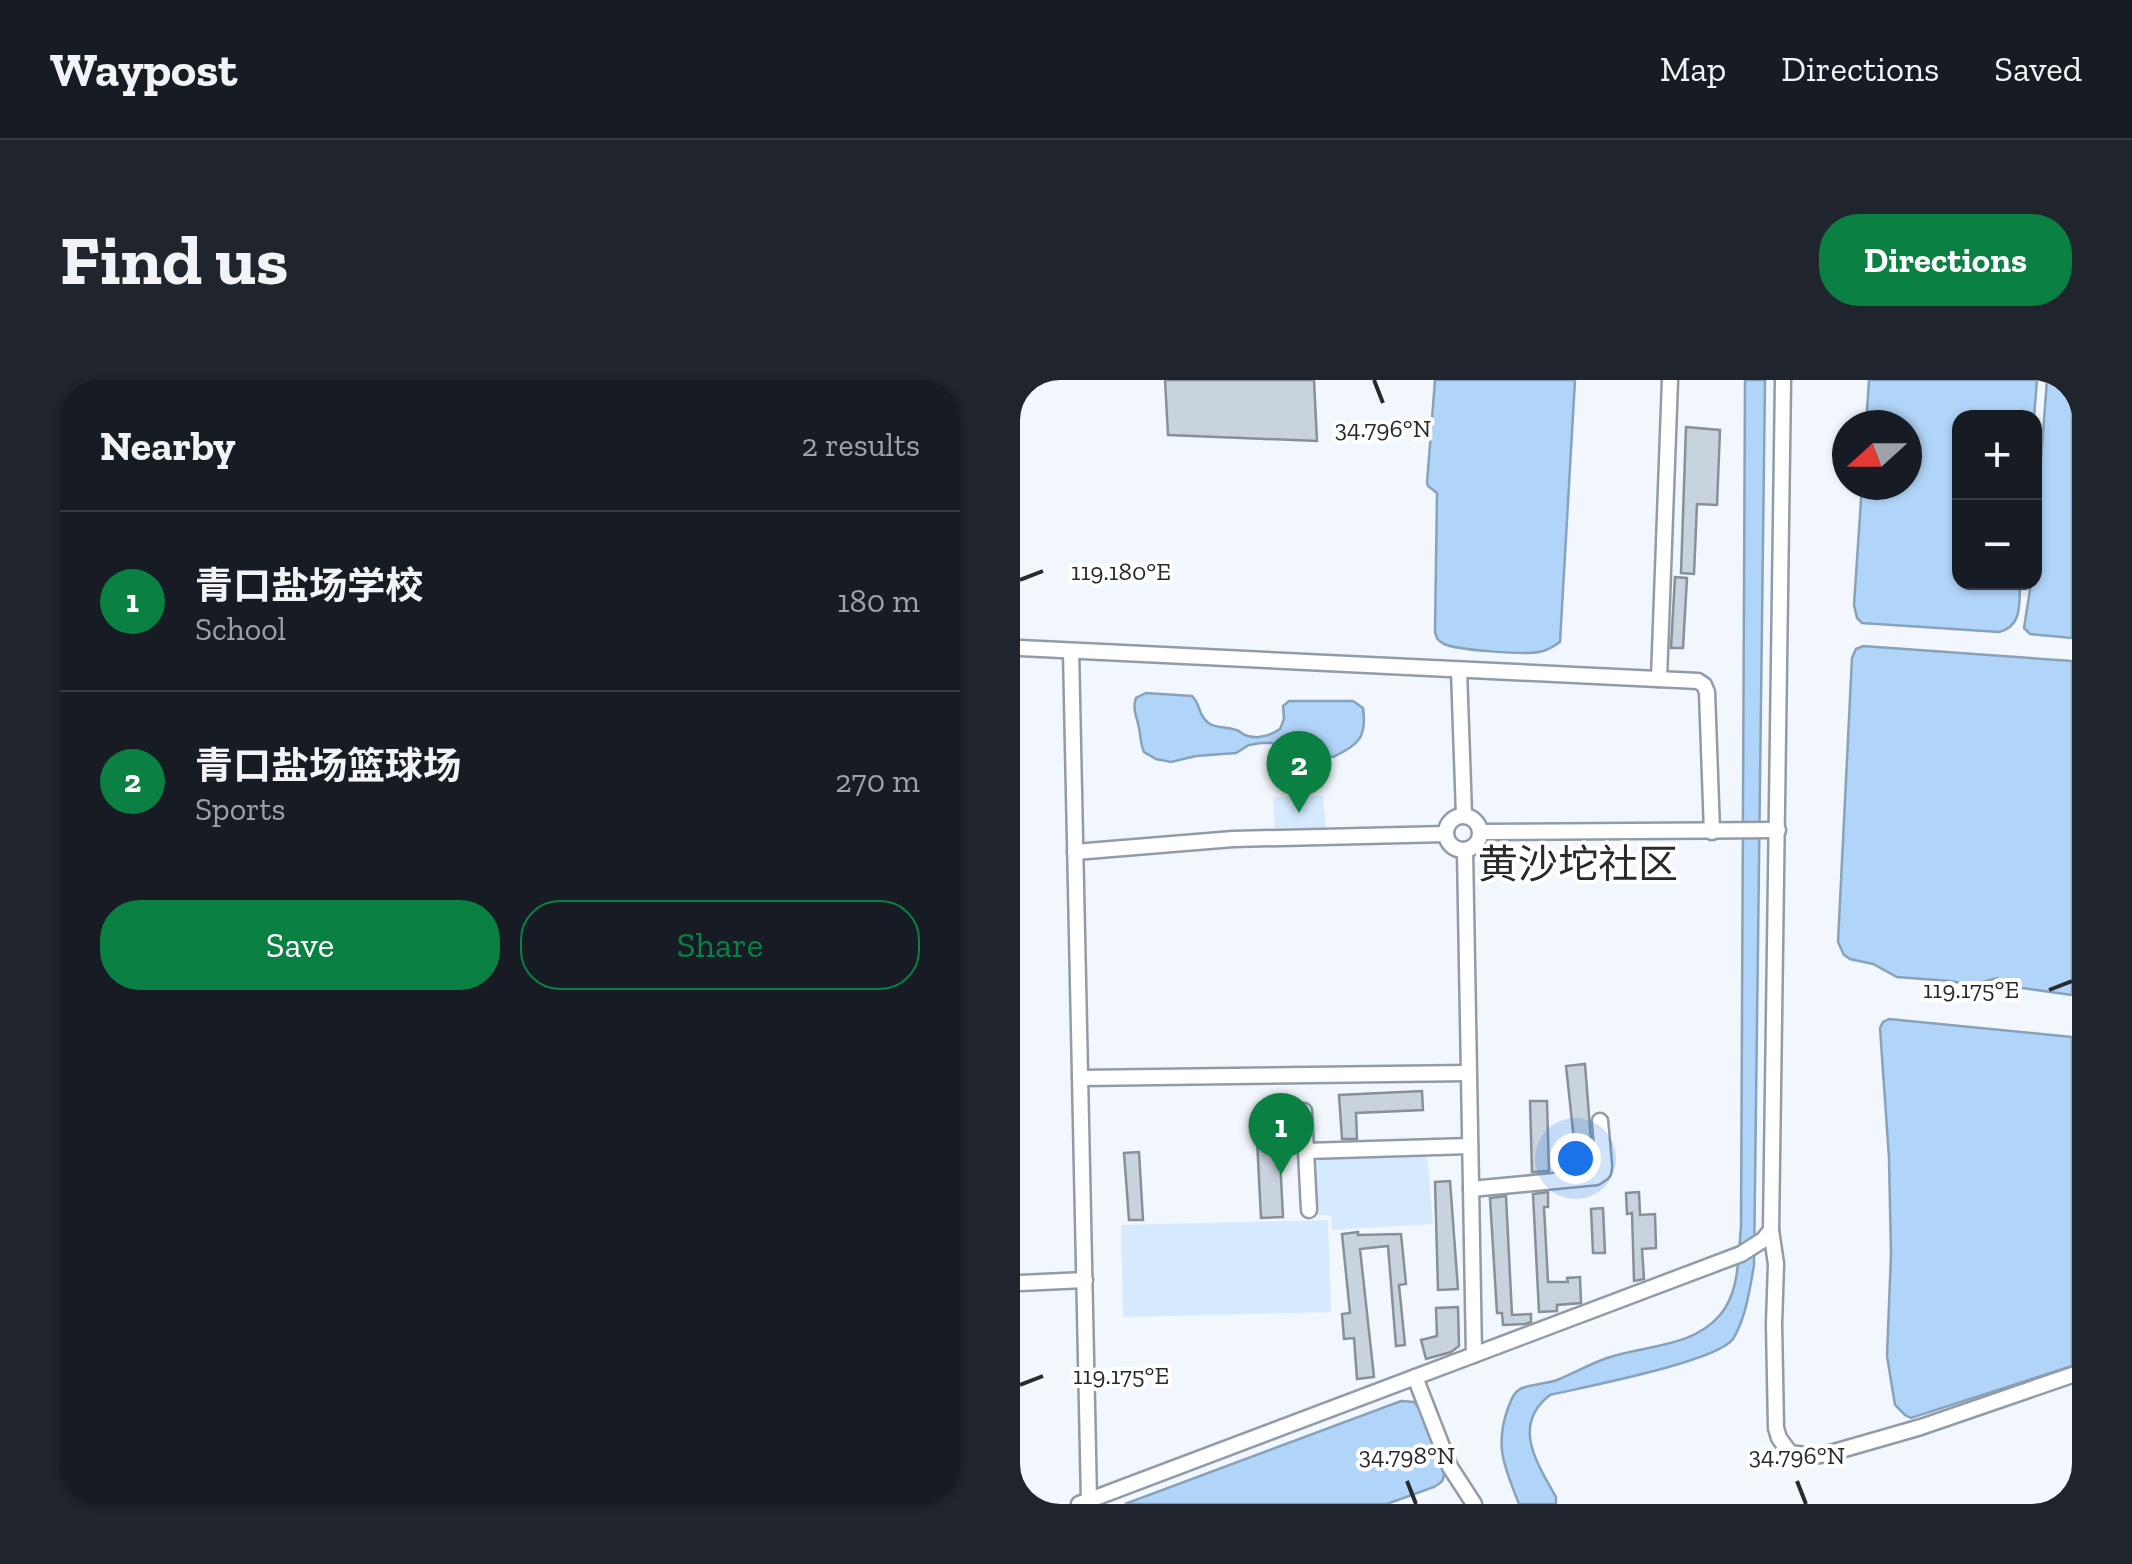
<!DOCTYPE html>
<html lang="en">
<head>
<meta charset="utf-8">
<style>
  :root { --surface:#171b24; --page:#20242c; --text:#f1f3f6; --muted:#9ea1a6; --line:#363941; --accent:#0b8043 }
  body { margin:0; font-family:"Zilla Slab","Noto Sans SC",serif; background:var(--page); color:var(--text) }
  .controls { position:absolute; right:30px; top:30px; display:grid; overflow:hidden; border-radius:20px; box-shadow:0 2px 8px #0004 }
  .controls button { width:90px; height:90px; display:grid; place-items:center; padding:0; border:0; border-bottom:2px solid var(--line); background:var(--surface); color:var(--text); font:50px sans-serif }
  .compass { position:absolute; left:812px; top:30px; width:90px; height:90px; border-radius:50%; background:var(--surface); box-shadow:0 2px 8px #0004; rotate:249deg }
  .you { position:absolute; left:555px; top:778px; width:35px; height:35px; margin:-25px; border:8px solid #fff; border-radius:50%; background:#1a73e8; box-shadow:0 0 0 15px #1a73e833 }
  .badge { display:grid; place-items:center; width:65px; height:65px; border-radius:50%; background:var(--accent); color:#fff; font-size:32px; font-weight:700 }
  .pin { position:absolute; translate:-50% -82px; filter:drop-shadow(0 2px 5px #0008) }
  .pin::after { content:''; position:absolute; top:52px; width:35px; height:30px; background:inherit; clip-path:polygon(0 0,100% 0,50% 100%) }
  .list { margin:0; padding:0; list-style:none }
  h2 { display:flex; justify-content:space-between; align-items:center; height:130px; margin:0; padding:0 40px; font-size:42px }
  h2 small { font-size:32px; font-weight:400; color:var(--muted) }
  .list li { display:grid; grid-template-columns:65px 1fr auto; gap:30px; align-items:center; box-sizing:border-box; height:180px; padding:0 40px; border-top:2px solid var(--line) }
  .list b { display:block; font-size:38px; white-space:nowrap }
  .list p { margin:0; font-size:32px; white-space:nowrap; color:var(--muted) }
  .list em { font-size:32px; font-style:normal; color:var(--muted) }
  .actions { display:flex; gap:20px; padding:30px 40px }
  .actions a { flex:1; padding:22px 0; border:2px solid var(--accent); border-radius:40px; text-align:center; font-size:35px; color:var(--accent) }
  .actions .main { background:var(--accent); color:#fff }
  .map { position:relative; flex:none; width:1052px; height:1124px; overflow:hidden; border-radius:40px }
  header { display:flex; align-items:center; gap:60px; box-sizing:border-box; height:140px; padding:0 50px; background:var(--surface); border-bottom:2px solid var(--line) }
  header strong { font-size:48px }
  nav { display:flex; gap:55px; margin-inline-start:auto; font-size:35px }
  .intro { display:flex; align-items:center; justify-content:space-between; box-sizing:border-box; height:240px; padding:0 60px }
  h1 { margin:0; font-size:70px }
  .button { padding:25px 45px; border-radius:40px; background:var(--accent); color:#fff; font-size:35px; font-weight:700 }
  main { display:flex; gap:60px; padding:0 60px }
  aside { flex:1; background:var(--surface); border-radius:40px; box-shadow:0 2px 8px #0004 }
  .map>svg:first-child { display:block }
  .green { fill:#d5eaff }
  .water { fill:#b1d5f9; stroke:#88a2bc; stroke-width:2.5 }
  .building { fill:#c8d3dd; stroke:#86909a; stroke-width:2.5 }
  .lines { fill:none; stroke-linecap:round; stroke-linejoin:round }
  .minor-casing { stroke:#929ca6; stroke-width:19 }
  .minor { stroke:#fff; stroke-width:14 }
  .ticks { fill:none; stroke:#272b2e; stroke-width:4 }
  .labels { text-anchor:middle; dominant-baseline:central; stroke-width:8; stroke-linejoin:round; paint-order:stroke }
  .quarter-label { font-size:40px; fill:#272b2e; stroke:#fff }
  .ticks-label { font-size:25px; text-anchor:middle; fill:#272b2e; stroke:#fff; stroke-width:8; stroke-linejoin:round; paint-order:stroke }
</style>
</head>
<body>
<header>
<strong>Waypost</strong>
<nav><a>Map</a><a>Directions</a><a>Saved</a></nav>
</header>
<div class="intro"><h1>Find us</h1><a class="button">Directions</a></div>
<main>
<aside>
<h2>Nearby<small>2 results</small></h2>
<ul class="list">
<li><span class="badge">1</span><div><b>青口盐场学校</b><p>School</p></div><em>180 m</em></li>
<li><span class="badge">2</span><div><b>青口盐场篮球场</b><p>Sports</p></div><em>270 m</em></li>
</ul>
<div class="actions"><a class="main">Save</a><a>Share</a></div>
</aside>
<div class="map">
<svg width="1052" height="1124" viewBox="0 0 1052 1124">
  <rect width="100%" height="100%" fill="#f1f7fd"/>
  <g class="green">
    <path d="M303,416L306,449L255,450L253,417Z"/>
    <path d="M407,774L413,844L312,850L311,835H294L291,781L293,778Z"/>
    <path d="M308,840L311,932L103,937L101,845Z"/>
  </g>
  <g class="water">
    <path d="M415,0H555L540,262C533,267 527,271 519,272C504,275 437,270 424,264C417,260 417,259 415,252L417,113L408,106L407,103Z"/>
    <path d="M725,0H745L734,885C730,908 726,938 713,959C696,982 564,1007 530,1015C491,1045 517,1083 536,1117V1124H499C485,1088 474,1067 488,1028C491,1021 493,1013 500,1009C511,1004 526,1004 537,1000C554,993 570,984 587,978C624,965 672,968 700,935C720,912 718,876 721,847Z"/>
    <path d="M849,0H1017L1014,37L939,38V202L1000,203C999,223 1003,246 979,252L842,243L837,238L834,225L842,105H887V45H846Z"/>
    <path d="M1027,0H1052V258L1010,254L1004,248L1011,203L1014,202L1015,158Z"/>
    <path d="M843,266L1052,281V615L995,607L977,598L951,605L930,601L877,597L853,584L830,579L824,575L818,562L832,278L836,269Z"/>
    <path d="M126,313L172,316C179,323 178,329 183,337C191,349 201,346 213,349C223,351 218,353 228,356C239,359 251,355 260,349L264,339L263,326L269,321H333L343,328C347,357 339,365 313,377L289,373L267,375L252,363H241L229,365L216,373L176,376L151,382L136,379L124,372C120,363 121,357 119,348C117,336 112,330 116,318Z"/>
    <path d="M869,639L1052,657V986L891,1038L885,1035L875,1025L867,976L871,874L869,778L860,648L863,642Z"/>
    <path d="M381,1021L394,1022L399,1027C406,1043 426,1079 424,1094C423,1103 421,1102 414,1107L367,1124H105Z"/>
  </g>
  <g class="building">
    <path d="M145,0H294L297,61L148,55Z"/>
    <path d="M666,47L700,50L697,125L677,124L674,194L661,193Z"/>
    <path d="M655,197L667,198L663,268H651Z"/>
    <path d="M565,684L573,786L557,788L546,686Z"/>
    <path d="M402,711L403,730L336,733L337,759H322L319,715Z"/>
    <path d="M510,721H527L529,791L512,792Z"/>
    <path d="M258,739L263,837L241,838L236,740Z"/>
    <path d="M119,772L123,840H109L104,773Z"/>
    <path d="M430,801L438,909L418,910L415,802Z"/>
    <path d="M528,812V827H524L528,902H548L547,898L560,897L561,923L537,925V931L519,932L513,814Z"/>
    <path d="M619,812L620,835L635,834L636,868L622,869L624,899L614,901L612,833L607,834L606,813Z"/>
    <path d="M486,816L492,935L511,934V942L505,944L483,945L482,933H477L470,818Z"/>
    <path d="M583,828L585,873H573L571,829Z"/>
    <path d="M338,852V855L381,854L386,904L379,905L385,965L376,966L368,866L340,869L354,997L337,999L334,958L324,959L322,934L330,933L322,854Z"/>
    <path d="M438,927L439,966L431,972L406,979L401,960L417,956L416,928Z"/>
  </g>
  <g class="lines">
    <g class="minor-casing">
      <g id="minor">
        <path d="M0,268L678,301L684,305L687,312L692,452"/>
        <path d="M51,271L69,1120"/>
        <path d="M439,290L444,435"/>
        <path d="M639,299L650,0"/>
        <circle cx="443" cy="453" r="17"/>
        <path d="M461,452L758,450"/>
        <path d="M445,470L454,975"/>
        <path d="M55,472L213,459L426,454"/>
        <path d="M60,698L448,693"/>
        <path d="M284,731L289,830"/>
        <path d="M286,771L450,766"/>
        <path d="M451,809L576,797L583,792L584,786L580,741"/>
        <path d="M751,850L756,884L754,944L756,1048L759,1058L770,1073L792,1076L807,1074L901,1047L1052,995"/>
        <path d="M0,903L65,900"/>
        <path d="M395,997L430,1087L454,1124"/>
        <path d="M59,1124L721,874L743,860L751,850L763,0"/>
      </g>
    </g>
    <use href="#minor" class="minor"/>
  </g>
  <path class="ticks" d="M354,0L363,23M0,200L23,191M1029,610L1052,601M0,1005L23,996M387,1101L396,1124M777,1101L786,1124"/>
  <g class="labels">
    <g class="quarter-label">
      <text x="558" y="484">黄沙坨社区</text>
    </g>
  </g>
  <g class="ticks-label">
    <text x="363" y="57">34.796°N</text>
    <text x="101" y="200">119.180°E</text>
    <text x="951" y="618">119.175°E</text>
    <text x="101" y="1004">119.175°E</text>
    <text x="387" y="1084">34.798°N</text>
    <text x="777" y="1084">34.796°N</text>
  </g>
</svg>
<div class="controls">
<button>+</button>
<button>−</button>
</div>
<svg class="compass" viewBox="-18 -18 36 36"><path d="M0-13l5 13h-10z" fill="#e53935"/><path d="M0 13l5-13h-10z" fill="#9ea1a6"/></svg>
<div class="you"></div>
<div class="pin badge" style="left:261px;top:795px">1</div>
<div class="pin badge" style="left:279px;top:433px">2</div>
</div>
</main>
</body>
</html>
